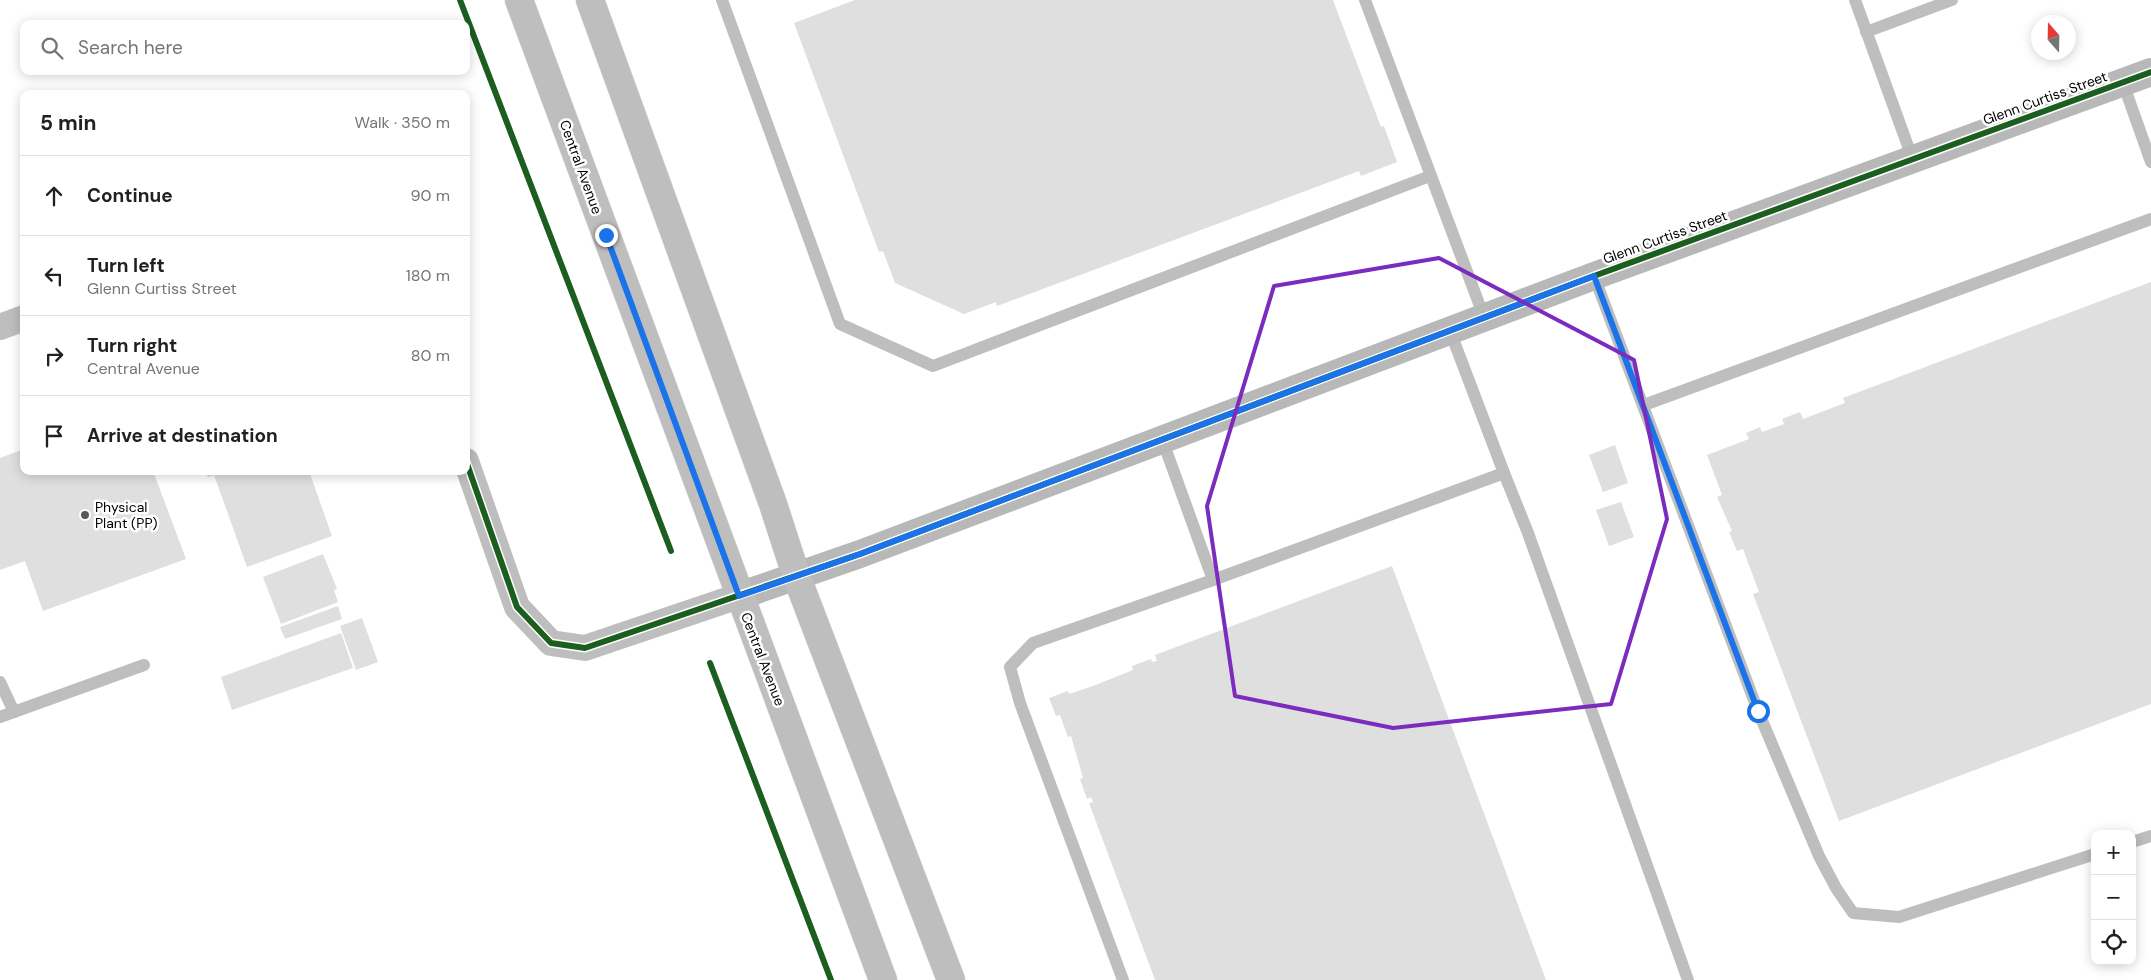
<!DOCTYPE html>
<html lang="en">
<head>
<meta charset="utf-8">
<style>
  :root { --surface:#fff; --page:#f6f6f6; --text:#202124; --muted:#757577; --line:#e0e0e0 }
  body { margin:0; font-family:"DM Sans",sans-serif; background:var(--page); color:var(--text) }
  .controls { position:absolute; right:15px; bottom:15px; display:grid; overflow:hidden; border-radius:10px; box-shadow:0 2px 12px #0003 }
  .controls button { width:45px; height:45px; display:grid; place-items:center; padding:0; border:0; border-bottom:1px solid var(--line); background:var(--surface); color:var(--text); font:25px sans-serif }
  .compass { position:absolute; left:2031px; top:15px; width:45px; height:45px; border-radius:50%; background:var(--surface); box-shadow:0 2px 12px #0003; rotate:340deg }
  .stop { position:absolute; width:15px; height:15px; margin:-11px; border:4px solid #1a73e8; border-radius:50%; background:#fff }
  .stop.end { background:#1a73e8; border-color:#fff; box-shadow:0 1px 5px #0008 }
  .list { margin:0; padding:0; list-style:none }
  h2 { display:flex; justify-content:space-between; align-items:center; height:65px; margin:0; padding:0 20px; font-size:21px }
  h2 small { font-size:16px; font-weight:400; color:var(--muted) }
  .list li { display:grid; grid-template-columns:32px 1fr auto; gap:15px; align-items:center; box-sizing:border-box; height:80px; padding:0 20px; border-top:1px solid var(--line) }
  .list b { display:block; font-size:19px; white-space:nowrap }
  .list p { margin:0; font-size:16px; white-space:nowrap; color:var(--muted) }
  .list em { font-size:16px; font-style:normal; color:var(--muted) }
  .icon { flex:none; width:28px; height:28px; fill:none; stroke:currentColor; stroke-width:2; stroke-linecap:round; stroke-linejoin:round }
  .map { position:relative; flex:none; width:2151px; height:980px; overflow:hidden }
  .search { position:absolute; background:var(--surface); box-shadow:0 2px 12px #0003; left:20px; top:20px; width:450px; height:55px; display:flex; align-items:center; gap:12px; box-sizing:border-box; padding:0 18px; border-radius:10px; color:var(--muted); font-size:19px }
  .panel { position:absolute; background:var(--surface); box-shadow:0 2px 12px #0003; left:20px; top:90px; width:450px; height:385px; border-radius:10px }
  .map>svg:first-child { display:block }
  .building { fill:#dfdfdf }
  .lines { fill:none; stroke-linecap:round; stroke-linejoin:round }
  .primary-casing { stroke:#dbdbdb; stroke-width:29 }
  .lane { stroke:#bebebe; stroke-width:12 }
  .street { stroke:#bebebe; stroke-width:26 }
  .secondary { stroke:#b8b8b8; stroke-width:28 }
  .primary { stroke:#bebebe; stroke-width:28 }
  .cycleway-casing { stroke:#fff; stroke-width:9 }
  .cycleway { stroke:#1b5e20; stroke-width:6 }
  .route { stroke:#1a73e8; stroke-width:6 }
  .marked { fill:none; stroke:#7b2cbf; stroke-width:4; stroke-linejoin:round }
  .poi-dot { fill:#595959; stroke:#fff; stroke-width:2 }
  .labels { text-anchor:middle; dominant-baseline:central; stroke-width:5; stroke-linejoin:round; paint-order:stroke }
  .street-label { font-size:14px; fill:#000; stroke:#fff }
  .poi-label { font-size:14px; fill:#000; stroke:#fff; text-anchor:start }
</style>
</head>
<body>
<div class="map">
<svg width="2151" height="980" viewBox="0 0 2151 980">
  <rect width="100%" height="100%" fill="#fff"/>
  <g class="building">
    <path d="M855,0H1333L1381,127L1384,126L1397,162L1361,176L1359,171L997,306L996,302L964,314L895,283L883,251L879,252L794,23Z"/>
    <path d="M2151,282V704L1839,821L1753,594L1759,592L1743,549L1737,551L1729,532L1732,531L1717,497L1722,495L1707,455L1749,439L1746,433L1760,427L1762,432L1784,424L1782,419L1800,412L1803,419L1845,403L1843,398Z"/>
    <path d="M1615,445L1628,483L1603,492L1589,455Z"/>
    <path d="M24,449V471H153L186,559L43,611L25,561L0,570V458Z"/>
    <path d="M205,471H309L332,536L247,567L214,475L208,477Z"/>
    <path d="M1621,502L1634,537L1609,546L1596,510Z"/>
    <path d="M323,554L337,589L334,590L338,602L281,624L263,577Z"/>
    <path d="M1392,566L1546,980H1155L1089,803L1093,802L1091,797L1087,799L1080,779L1083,778L1071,736L1068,737L1060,715L1056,716L1049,698L1068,691L1069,694L1093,686L1133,670L1132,666L1151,659L1152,662L1157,661L1155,655Z"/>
    <path d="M338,606L342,619L285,639L280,627Z"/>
    <path d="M362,618L378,662L356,670L340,626Z"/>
    <path d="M341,633L353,668L232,710L221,677Z"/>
  </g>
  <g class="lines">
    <g class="primary-casing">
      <g id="primary">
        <path d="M519,0L883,980"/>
        <path d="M590,0L773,504L796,575L951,980"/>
      </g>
    </g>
    <g class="lane">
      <path d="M722,0L840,324L933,366L1430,176"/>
      <path d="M1365,0L1484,317"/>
      <path d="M1855,0L1913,160"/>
      <path d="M1866,32L1952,0"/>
      <path d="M2123,83L2151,162"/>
      <path d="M1594,276L1758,711L1819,856L1836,888L1853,913L1899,917L2095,854"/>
      <path d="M1644,405L2151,219"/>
      <path d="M1162,439L1213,580L1504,473L1450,331"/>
      <path d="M1504,473L1528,533L1688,980"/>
      <path d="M0,682L14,712"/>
      <path d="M0,717L144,665"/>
      <path d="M2132,842L2151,836"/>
      <path d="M1123,980L1020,703L1010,667L1033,643L1213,580"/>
    </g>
    <g class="street">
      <path d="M0,327L24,318"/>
      <path d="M466,461L517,607L551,643L585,648L739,596"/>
    </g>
    <path class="secondary" d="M739,596L860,554L1594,276L2151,72"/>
    <use href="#primary" class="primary"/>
    <g class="cycleway-casing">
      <g id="cycleway">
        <path d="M460,0L671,551"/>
        <path d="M466,461L517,607L551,643L585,648L860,554L1594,276L2151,72"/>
        <path d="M710,663L831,980"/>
      </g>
    </g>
    <use href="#cycleway" class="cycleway"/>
  </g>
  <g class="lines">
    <path class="route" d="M606,235L739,596L860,554L1594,276L1758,711"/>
  </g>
  <path class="marked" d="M1439,258L1634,360L1667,519L1611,704L1393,728L1235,696L1207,506L1274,286Z"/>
  <circle class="poi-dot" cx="85" cy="515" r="5"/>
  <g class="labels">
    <g class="street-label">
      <text transform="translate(2045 98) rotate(-20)">Glenn Curtiss Street</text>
      <text transform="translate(581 167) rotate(70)">Central Avenue</text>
      <text transform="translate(1665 237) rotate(-20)">Glenn Curtiss Street</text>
      <text transform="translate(763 659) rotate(69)">Central Avenue</text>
    </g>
    <g class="poi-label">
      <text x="95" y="507">Physical<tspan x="95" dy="16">Plant (PP)</tspan></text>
    </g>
  </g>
</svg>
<div class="controls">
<button>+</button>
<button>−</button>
<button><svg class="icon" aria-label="locate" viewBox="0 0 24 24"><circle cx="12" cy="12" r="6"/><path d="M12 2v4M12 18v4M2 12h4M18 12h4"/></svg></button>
</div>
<svg class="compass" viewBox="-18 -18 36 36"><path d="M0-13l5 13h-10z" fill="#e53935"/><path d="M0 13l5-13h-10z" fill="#757577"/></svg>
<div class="stop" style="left:1758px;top:711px"></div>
<div class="stop end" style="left:606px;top:235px"></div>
<div class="search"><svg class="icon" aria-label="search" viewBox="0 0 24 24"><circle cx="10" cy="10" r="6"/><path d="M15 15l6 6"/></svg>Search here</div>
<section class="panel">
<h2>5 min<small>Walk · 350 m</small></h2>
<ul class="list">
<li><svg class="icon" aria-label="ahead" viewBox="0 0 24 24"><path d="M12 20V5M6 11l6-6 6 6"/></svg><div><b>Continue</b></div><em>90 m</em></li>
<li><svg class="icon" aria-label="left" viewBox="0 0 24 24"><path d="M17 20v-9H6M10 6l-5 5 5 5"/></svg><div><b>Turn left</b><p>Glenn Curtiss Street</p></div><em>180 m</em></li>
<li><svg class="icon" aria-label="right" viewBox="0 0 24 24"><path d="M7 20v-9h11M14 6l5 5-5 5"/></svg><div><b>Turn right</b><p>Central Avenue</p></div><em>80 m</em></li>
<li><svg class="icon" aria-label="arrive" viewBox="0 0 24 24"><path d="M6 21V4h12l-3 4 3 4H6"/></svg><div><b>Arrive at destination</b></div></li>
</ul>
</section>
</div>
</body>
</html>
